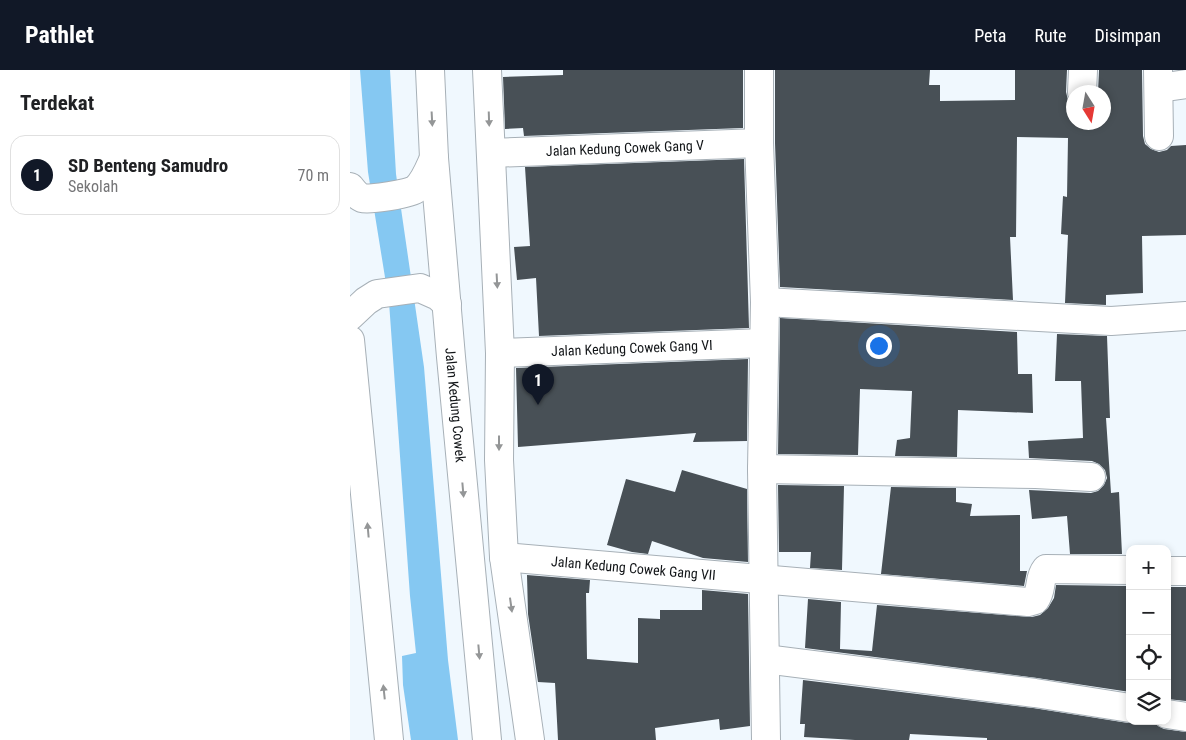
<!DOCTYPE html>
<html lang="id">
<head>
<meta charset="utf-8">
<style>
  :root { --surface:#fff; --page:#f2f2f2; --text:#202124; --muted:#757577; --line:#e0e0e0; --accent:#111827 }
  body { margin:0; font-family:"Roboto Condensed",sans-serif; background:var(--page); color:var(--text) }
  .controls { position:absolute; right:15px; bottom:15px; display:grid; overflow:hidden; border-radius:10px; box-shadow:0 2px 8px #0003 }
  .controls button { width:45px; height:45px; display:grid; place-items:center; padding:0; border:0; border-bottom:1px solid var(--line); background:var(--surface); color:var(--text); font:25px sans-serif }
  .compass { position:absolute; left:716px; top:15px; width:45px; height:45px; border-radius:50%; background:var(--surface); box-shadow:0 2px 8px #0003; rotate:169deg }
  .you { position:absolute; left:528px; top:275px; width:18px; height:18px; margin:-12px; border:4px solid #fff; border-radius:50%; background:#1a73e8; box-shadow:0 0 0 8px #1a73e833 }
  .badge { display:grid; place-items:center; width:32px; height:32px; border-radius:50%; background:var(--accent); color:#fff; font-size:16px; font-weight:700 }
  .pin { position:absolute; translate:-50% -41px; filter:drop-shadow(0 1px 2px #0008) }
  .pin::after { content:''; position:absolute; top:26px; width:18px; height:15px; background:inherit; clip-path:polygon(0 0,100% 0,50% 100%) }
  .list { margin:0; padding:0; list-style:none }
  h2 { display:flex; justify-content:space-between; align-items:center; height:65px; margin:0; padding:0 20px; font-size:21px }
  h2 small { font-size:16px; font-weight:400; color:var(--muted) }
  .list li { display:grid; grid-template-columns:32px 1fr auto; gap:15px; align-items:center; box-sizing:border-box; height:80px; margin:0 10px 10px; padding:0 10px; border:1px solid var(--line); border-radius:15px }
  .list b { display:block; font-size:19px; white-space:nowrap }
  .list p { margin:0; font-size:16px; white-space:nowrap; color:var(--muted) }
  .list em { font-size:16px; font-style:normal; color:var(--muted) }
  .icon { flex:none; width:28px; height:28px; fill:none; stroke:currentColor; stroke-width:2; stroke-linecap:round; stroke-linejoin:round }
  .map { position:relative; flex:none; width:836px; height:670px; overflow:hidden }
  header { display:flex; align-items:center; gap:30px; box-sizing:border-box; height:70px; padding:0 25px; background:var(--accent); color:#fff }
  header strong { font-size:24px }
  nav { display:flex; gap:28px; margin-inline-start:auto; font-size:18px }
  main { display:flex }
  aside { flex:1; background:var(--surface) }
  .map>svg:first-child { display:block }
  .water { fill:#85c8f2 }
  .building { fill:#485056 }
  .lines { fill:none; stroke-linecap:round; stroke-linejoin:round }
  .minor-casing { stroke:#a7b0b7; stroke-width:30 }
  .major-casing { stroke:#a7b0b7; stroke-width:30 }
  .highway-casing { stroke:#a7b0b7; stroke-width:30 }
  .minor { stroke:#fff; stroke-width:28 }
  .major { stroke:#fff; stroke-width:28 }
  .highway { stroke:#fff; stroke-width:28 }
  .oneway { fill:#949697 }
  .labels { text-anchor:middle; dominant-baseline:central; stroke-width:5; stroke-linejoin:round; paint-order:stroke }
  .street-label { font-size:14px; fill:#121518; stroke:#f0f8fe }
</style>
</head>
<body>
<header>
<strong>Pathlet</strong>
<nav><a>Peta</a><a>Rute</a><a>Disimpan</a></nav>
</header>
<main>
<aside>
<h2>Terdekat<small></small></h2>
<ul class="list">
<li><span class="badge">1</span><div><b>SD Benteng Samudro</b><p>Sekolah</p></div><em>70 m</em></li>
</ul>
</aside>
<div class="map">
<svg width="836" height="670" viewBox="0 0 836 670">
  <rect width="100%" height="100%" fill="#f0f8fe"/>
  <path class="water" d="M10,0H40L46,104L74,297L98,590L108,670H61L53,615L52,586L66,583L60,526L39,232L18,102Z"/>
  <g class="building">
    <path d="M213,0H393V58L174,66L173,58L155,59L153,7L213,5Z"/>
    <path d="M425,0H580L579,15H590V31L665,30V0H717L716,22L718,30L724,35V52H754V22H748L749,0H792L793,66L795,74L801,79L809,82L817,80L821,76L836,75V165L792,166L793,223L756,225V235L715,233L718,165L711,164L713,126L717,127L718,68L667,67L666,167H660L663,230L430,217L425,73Z"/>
    <path d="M394,89L399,258L189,266L186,208L167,210L164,177L180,176L175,97Z"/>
    <path d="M430,248L667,262L668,304H682L683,343L608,340L607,387L545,386L547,370L560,368L562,321L510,319L508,385L428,384Z"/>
    <path d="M707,264L757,266L760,348H756L761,423L769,422L772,484H720L717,446L682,449L679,420L741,423L748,421L754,415L757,408L755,400L749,394L742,391L679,388L678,371L733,368L731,311H705Z"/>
    <path d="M398,289L397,371L343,372L346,363L168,377L166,298Z"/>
    <path d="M332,400L397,419L398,492L353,488L302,471L298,484L282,482L257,475L276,409L325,422Z"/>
    <path d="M428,415L494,416L492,500L460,498L461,482H429Z"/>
    <path d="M541,417L606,418V432L622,434L620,446L670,445V501H677L674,516L531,504Z"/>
    <path d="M177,505L240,510L239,523H236L237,589L288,593V548L310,549V540H352V520L398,524L400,656L370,660L369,649L305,658L306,670H208L205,613L188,612L178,544Z"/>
    <path d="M706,515L780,516V622L687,608L455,578L458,529L491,532L490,579L522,581L527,535L682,547L690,545L698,538L704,528Z"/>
    <path d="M817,517H836V631L817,629Z"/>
    <path d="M453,610L683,638L778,653L788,651H804L808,656L814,659L836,662V670H637V668L560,664L559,670H505L454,667L455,654H450Z"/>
  </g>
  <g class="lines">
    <g class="minor-casing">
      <g id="minor">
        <path d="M409,0V73L415,232L412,399L416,670"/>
        <path d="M808,0L809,66"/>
        <path d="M809,18L836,14"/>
        <path d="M732,22L733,0"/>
        <path id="s1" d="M141,83L409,73"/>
        <path d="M415,232L761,251L836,246"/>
        <path id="s2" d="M150,283L414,273"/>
        <path d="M412,399L686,404L741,407"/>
        <path id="s3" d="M154,487L678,532L685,530C693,519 688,509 696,499L780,500"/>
        <path d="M817,501H836"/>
        <path d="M415,589L685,623L780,638"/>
        <path d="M817,644L836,647"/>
      </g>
    </g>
    <g class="major-casing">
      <path id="major" d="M137,0L150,283L149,390L154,487L180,670"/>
    </g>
    <g class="highway-casing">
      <g id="highway">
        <path id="s4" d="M80,0L84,88L101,287L137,670"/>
        <path d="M0,117C3,121 7,126 12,128C19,130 60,124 66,119C75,111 79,99 84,88"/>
        <path d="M0,246L16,231L27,224L70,218L88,226L97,234"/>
        <path d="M0,270L39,670"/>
      </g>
    </g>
    <use href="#minor" class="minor"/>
    <use href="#major" class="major"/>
    <use href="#highway" class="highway"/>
  </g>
  <defs><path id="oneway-solid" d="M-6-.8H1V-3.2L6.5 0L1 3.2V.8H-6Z" transform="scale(1.25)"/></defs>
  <g class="oneway">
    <use href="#oneway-solid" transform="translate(82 49) rotate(87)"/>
    <use href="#oneway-solid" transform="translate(139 49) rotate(88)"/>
    <use href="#oneway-solid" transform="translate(147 211) rotate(87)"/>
    <use href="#oneway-solid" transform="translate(149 373) rotate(90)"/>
    <use href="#oneway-solid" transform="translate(113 420) rotate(85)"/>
    <use href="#oneway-solid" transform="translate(18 460) rotate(-95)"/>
    <use href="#oneway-solid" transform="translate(161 535) rotate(82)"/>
    <use href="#oneway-solid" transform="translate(129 582) rotate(85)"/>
    <use href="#oneway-solid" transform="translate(34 622) rotate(-96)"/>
  </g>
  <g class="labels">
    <g class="street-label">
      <text stroke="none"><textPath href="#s1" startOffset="134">Jalan Kedung Cowek Gang V</textPath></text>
      <text stroke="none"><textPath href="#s2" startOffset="132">Jalan Kedung Cowek Gang VI</textPath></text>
      <text stroke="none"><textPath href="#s4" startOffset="336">Jalan Kedung Cowek</textPath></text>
      <text stroke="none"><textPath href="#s3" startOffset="130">Jalan Kedung Cowek Gang VII</textPath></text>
    </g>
  </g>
</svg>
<div class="controls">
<button>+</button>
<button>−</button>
<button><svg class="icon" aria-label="locate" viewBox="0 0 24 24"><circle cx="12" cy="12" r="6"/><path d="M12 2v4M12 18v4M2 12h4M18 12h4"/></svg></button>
<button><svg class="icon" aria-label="layers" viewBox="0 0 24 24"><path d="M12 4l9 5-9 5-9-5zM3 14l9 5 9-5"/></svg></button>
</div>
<svg class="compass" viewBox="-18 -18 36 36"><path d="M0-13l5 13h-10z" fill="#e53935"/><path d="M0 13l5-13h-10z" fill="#757577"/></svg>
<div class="you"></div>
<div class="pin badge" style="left:188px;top:335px">1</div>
</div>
</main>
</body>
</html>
